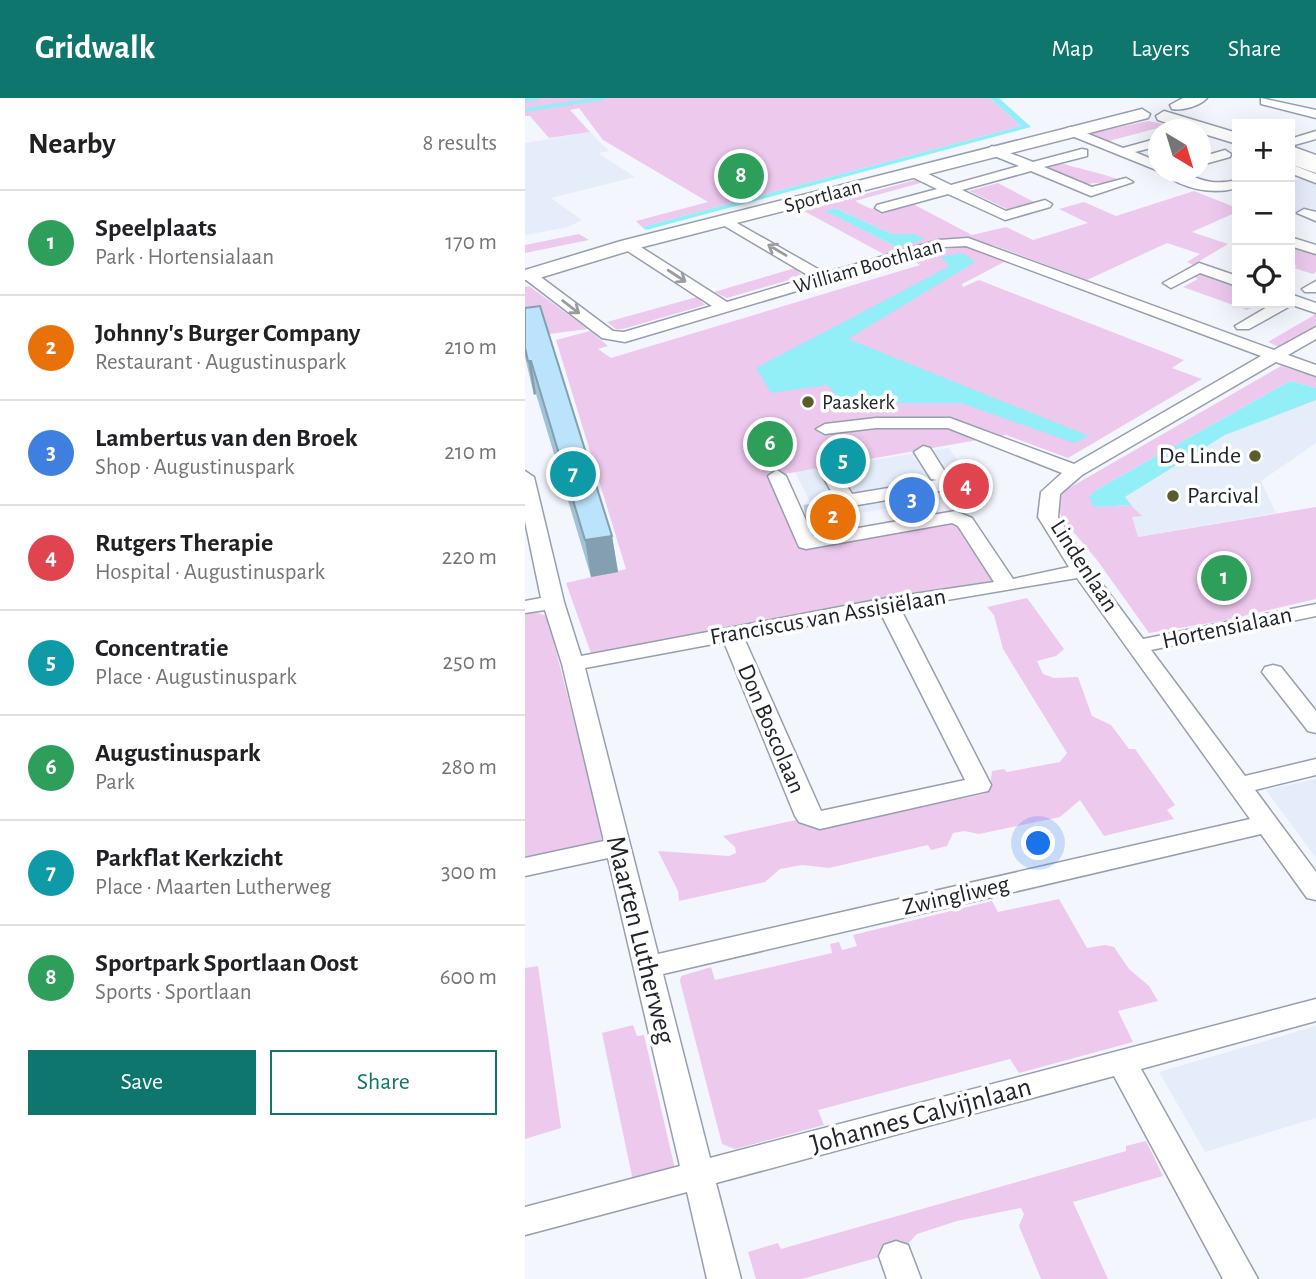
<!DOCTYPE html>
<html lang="en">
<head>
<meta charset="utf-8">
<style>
  :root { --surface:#fff; --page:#f2f2f2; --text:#202124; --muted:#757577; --line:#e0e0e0; --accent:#0f766e }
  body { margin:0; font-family:"Alegreya Sans",sans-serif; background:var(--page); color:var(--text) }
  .controls { position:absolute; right:21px; top:21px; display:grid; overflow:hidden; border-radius:0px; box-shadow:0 7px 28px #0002 }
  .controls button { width:63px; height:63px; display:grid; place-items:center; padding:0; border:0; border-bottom:2px solid var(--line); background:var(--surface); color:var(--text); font:35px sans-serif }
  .compass { position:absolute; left:623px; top:21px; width:63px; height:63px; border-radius:50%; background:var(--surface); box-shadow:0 7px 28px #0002; rotate:142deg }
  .you { position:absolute; left:514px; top:746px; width:24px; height:24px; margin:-18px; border:5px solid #fff; border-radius:50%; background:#1a73e8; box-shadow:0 0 0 10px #1a73e833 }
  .badge { display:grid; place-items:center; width:46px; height:46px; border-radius:50%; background:var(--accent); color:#fff; font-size:23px; font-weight:700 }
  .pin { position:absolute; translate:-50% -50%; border:4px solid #fff; box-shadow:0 2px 7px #0006 }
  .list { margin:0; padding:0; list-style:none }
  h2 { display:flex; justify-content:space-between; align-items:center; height:91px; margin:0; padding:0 28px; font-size:30px }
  h2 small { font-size:23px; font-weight:400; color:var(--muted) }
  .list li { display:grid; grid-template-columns:46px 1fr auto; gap:21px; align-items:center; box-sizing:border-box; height:105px; padding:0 28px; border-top:2px solid var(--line) }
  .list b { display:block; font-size:26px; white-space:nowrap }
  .list p { margin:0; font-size:23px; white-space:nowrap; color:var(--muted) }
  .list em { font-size:23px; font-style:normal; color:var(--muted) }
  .actions { display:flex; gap:14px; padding:21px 28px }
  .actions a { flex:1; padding:16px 0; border:2px solid var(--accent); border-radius:0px; text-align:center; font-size:24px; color:var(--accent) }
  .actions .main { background:var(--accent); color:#fff }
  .icon { flex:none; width:38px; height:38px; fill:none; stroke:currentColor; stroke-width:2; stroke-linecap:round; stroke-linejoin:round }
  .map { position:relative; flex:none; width:791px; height:1181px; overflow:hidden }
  header { display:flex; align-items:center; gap:42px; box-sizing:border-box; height:98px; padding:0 35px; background:var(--accent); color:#fff }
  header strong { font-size:33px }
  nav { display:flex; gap:38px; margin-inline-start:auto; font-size:24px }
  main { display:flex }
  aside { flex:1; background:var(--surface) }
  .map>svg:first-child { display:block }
  .built { fill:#e5ecfa }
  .green { fill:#edc9ee; fill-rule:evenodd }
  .water { fill:#92eef7 }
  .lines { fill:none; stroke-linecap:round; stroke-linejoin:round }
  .stream { stroke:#92eef7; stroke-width:3.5 }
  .street-tunnel { stroke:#c9ccd3; stroke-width:18; stroke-dasharray:18 9; stroke-linecap:butt }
  .street-casing { stroke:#979ead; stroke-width:3 }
  .secondary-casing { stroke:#979ead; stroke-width:3 }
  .street { fill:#fff; fill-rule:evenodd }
  .secondary { fill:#fff; fill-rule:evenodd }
  .wall { fill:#a1c3d8 }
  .shaded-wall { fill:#839fb0 }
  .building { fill:#bbe3fb; stroke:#839fb0; stroke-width:2 }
  .oneway { stroke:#9b9c9f }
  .poi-dot { fill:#585d2a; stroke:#fff; stroke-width:2.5 }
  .labels { text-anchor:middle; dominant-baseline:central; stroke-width:7; stroke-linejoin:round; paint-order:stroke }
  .far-street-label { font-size:21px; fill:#21242a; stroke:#fff }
  .far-poi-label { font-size:21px; fill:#21242a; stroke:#fff; text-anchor:start }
  .poi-label { font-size:24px; fill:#21242a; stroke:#fff; text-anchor:end }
  .street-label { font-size:24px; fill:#21242a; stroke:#fff }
  .near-street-label { font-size:28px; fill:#21242a; stroke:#fff }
</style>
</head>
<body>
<header>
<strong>Gridwalk</strong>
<nav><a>Map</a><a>Layers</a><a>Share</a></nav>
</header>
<main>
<aside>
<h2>Nearby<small>8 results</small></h2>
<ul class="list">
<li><span class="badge" style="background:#2e9e5b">1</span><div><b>Speelplaats</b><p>Park · Hortensialaan</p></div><em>170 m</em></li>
<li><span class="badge" style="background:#e8710a">2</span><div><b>Johnny's Burger Company</b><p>Restaurant · Augustinuspark</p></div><em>210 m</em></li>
<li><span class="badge" style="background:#3f7fe0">3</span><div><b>Lambertus van den Broek</b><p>Shop · Augustinuspark</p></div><em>210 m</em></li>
<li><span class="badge" style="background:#e0444e">4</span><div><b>Rutgers Therapie</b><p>Hospital · Augustinuspark</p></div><em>220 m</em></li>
<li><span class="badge" style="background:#0f9aa8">5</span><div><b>Concentratie</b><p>Place · Augustinuspark</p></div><em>250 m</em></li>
<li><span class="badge" style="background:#2e9e5b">6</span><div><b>Augustinuspark</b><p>Park</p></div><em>280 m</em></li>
<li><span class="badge" style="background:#0f9aa8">7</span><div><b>Parkflat Kerkzicht</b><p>Place · Maarten Lutherweg</p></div><em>300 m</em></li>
<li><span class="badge" style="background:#2e9e5b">8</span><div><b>Sportpark Sportlaan Oost</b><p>Sports · Sportlaan</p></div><em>600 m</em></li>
</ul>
<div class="actions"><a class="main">Save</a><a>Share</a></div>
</aside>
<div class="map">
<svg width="791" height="1181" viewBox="0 0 791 1181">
  <rect width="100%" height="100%" fill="#f3f6fd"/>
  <g class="built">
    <path d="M65,34L84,53L73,55L110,79L26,100L57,122L43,129L0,137V45Z"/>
    <path d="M791,75V112L785,110L765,117V79L771,82Z"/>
    <path d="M788,301L791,302V345L736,383L751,415L612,439L607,419L616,417L599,400L700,337Z"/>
    <path d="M424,350L454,395L294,422L270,374Z"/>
    <path d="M791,681V760L741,692Z"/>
    <path d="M791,928V1020L680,1054L634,974Z"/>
  </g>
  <g class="green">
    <path d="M0,0H465L496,28L117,129L111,123L183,104L78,42L54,10L45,12L65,34L24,40L5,18H0Z"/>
    <path d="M623,23L644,27L584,43L569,38L568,35Z"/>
    <path d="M539,66C559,72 577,75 597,83C583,87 572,83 559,87L518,69Z"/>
    <path d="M397,80L403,83L330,103C355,117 361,113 388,106L447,137L481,129L508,142L563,125L534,111L559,104L591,118L669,93L712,110V114L667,134L703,146L668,167L662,164L675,156L642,145L562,182L471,148L447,142L362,158L279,113ZM310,110L367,136H389L372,149L301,113Z"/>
    <path d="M473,85L509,104L511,106L484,112L444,93Z"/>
    <path d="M54,136L64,142L0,155V147Z"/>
    <path d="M438,147L481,163L437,186L438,189L454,182L659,262L647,270L677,281L543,360L481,337L254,377L277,450L437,423L474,482L67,558L41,485L101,471L31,242L65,233L83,248L73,251L86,260L395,167L387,161Z"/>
    <path d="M765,147L791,156V174L788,176L769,170L772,168L765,165Z"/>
    <path d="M270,170L278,178L202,200L189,194Z"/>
    <path d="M684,175L712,185V205H735L722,212L658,189L673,181L667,178Z"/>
    <path d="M4,188L63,231L0,239V189Z"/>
    <path d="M172,199L180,207L98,231H91L82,224Z"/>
    <path d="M791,216V228L754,249L743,244Z"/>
    <path d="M756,268L791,279V290L765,283L571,392L569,409L606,407L617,418L607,419L613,439L791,409V501L697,523L624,535L572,462L536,419L533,404L538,394L551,386Z"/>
    <path d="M502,500L539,551L531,558L512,563L518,576L529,580L553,579L567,618L586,627L604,651H610L650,707L642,712L649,721L579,738L555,702L535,719L454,736L439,733L428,735L422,748L406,752L403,747L304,770L277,767L255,771L240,784L154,803L153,793L133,753L204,758L211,755L210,749L198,738L271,722L294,731L459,696L465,687L467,673L479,671L482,674L535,664L542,655L478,551L469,517L462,509Z"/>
    <path d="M10,514L22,518L80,744L0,761V516Z"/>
    <path d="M534,801L562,850L580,847L589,849L604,871L624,888L633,903L593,913L608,944L494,975L485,961L293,1012L299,1027L210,1051L197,1046L155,883L156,878L186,869L190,882L307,855L305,846L314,844L317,852L332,848L328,837L467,803L473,814Z"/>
    <path d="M13,868L36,1030L0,1041V870Z"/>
    <path d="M108,927L112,938L119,937L150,1071L108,1083L77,935Z"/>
    <path d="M621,1043L638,1078L548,1104L583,1181H516L494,1128L499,1116L496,1110L432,1123L392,1136L376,1153L277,1181H231L223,1154L253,1145L256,1151L601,1053V1048Z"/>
  </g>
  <g class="water">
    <path d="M465,0H474L506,29L121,132L117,129L496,28Z"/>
    <path d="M310,110L367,136H389L400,141L372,149L300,113Z"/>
    <path d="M432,156H439L450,164L323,241L564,338L549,345L436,305H316L303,287L246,295L231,270L425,168L416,159Z"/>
    <path d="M765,283L791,290V302L700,337L600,399L606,407L569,409L564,399L571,392Z"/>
  </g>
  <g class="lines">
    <g class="stream">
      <path d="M0,2L13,0"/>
      <path d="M0,12L79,0"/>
    </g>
    <path class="street-tunnel" d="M280,416L304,412"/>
    <g class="street-casing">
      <g id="street">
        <path d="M736,0L791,12V20L736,6Z"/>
        <path d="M546,29L598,50L634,40V48L610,54L634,64V73L542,36V30Z"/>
        <path d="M791,33V41L766,48L791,57V65L765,56V41Z"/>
        <path d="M467,48L508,64L557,51L562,52V58L519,69L567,89L601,80L608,84L566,98L506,73L437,92L481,113L520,102L527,106L525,109L480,122L423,96L357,114L350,110L352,107L412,91L383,77V71H393L426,87L494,68L462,55L461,52Z"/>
        <path d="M700,52L706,56L705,59L676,67V59Z"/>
        <path d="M765,66L791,76V85L765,75Z"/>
        <path d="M637,74C668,71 675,91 712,82V90C688,97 656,91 637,74Z"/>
        <path d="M779,111L791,114V123L772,115Z"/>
        <path d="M203,120L300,175L414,142L443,140L749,252L791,229V241L763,257L791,267V278L751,264L557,377L535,396L533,419L566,471L618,541L791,506V518L626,552L720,678L791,661V677L730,692L791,774V802L782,800L736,736L138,876L185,1060L791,901V923L616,971L733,1181H698L589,978L191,1085L216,1181H182L162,1094L0,1137V1109L155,1068L83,760L0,778V760L79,743L37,566L20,512L0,515V503L16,500L0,423V373L9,379L39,504L56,558L362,500L469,484L433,428L427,425L281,451L274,449L243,378L252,372L261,378L288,438L430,413L447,420L488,481L544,469L513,419L516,394L537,375L423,330H351L300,336L291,331L300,326L351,320H425L549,366L736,258L441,148L420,149L100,244L77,240L0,181V173L9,174L88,233L99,234L187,208L98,150L96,147L98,144H108L202,204L286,179L198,127L196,124ZM552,480L725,721L133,856L60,570L199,544L270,718L274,724L295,731L454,695L463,693L466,687L375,510ZM355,514L440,682L296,713L219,540Z"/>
        <path d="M765,139L791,147V156L765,148Z"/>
        <path d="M674,165L712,178V188L675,175L646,190L638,185Z"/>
        <path d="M791,183V194H780L777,191Z"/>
        <path d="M765,196L791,205V215L767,207L724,231H712L710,228L749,205H765Z"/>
        <path d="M398,348L405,350L422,377L417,382L426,383L429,387L426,391L321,409L314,407L293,370L302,364L309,366L327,396L412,382L406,381L389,354Z"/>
        <path d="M748,567L756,569L791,613V635L783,633L737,574L740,569Z"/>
        <path d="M371,1143L383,1147L396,1181H362L354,1158L359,1147Z"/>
      </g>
    </g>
    <g class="secondary-casing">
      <g id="secondary">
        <path d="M658,0H682C675,8 657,13 647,11L645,7Z"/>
        <path d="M617,11L625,16L623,20L110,151L11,181L0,182V172L96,143Z"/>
        <path d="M639,13L712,35V46L676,35V32H664L633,22L631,18Z"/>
        <path d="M765,55L791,64V75L765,66Z"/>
      </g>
    </g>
    <use href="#street" class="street"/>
    <use href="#secondary" class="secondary"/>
  </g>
  <path class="wall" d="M0,210L87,438L93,474L66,479L11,296L9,297L0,259Z"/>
  <g class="shaded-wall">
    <path d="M3,263H6L11,296L9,297Z"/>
    <path d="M87,438L93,474L66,479L60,442Z"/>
  </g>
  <path class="building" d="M15,208L87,438L60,442L6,263H3L0,250V210Z"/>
  <defs><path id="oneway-shaft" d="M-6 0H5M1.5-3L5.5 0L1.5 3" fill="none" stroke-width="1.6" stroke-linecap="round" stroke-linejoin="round" transform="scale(1.75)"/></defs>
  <g class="oneway">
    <use href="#oneway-shaft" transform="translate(252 152) rotate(-149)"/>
    <use href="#oneway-shaft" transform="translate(152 178) rotate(33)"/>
    <use href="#oneway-shaft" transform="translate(46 209) rotate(37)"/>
  </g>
  <g class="poi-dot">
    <circle cx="283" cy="304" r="7"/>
    <circle cx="730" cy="358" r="7"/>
    <circle cx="648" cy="398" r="7"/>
  </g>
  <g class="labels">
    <g class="far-street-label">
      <text transform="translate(298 98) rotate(-15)">Sportlaan</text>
      <text transform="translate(343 168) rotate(-16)">William Boothlaan</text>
    </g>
    <g class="far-poi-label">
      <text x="297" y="304">Paaskerk</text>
    </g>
    <g class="poi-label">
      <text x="716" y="358">De Linde</text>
      <text x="662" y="398" text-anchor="start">Parcival</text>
    </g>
    <g class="street-label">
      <text transform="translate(559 468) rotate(57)">Lindenlaan</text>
      <text transform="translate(303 519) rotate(-10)">Franciscus van Assisiëlaan</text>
      <text transform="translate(702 530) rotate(-12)">Hortensialaan</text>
      <text transform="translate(246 631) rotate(67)">Don Boscolaan</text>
      <text transform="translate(431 798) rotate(-13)">Zwingliweg</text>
    </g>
    <g class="near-street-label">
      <text transform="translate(115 842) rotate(76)">Maarten Lutherweg</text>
      <text transform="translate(396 1018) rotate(-15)">Johannes Calvijnlaan</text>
    </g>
  </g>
</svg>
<div class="controls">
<button>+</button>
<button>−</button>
<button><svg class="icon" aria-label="locate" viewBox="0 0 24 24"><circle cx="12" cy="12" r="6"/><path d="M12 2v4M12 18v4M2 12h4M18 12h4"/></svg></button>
</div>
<svg class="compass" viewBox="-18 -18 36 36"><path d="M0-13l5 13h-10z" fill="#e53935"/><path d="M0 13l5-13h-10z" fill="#757577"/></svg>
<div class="you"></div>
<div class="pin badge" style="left:699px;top:480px;background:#2e9e5b">1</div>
<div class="pin badge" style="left:308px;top:419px;background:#e8710a">2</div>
<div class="pin badge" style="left:387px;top:402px;background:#3f7fe0">3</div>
<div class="pin badge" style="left:441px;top:388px;background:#e0444e">4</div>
<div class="pin badge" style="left:318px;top:363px;background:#0f9aa8">5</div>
<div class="pin badge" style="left:245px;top:346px;background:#2e9e5b">6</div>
<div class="pin badge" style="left:48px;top:376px;background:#0f9aa8">7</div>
<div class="pin badge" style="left:216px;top:78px;background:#2e9e5b">8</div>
</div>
</main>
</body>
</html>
